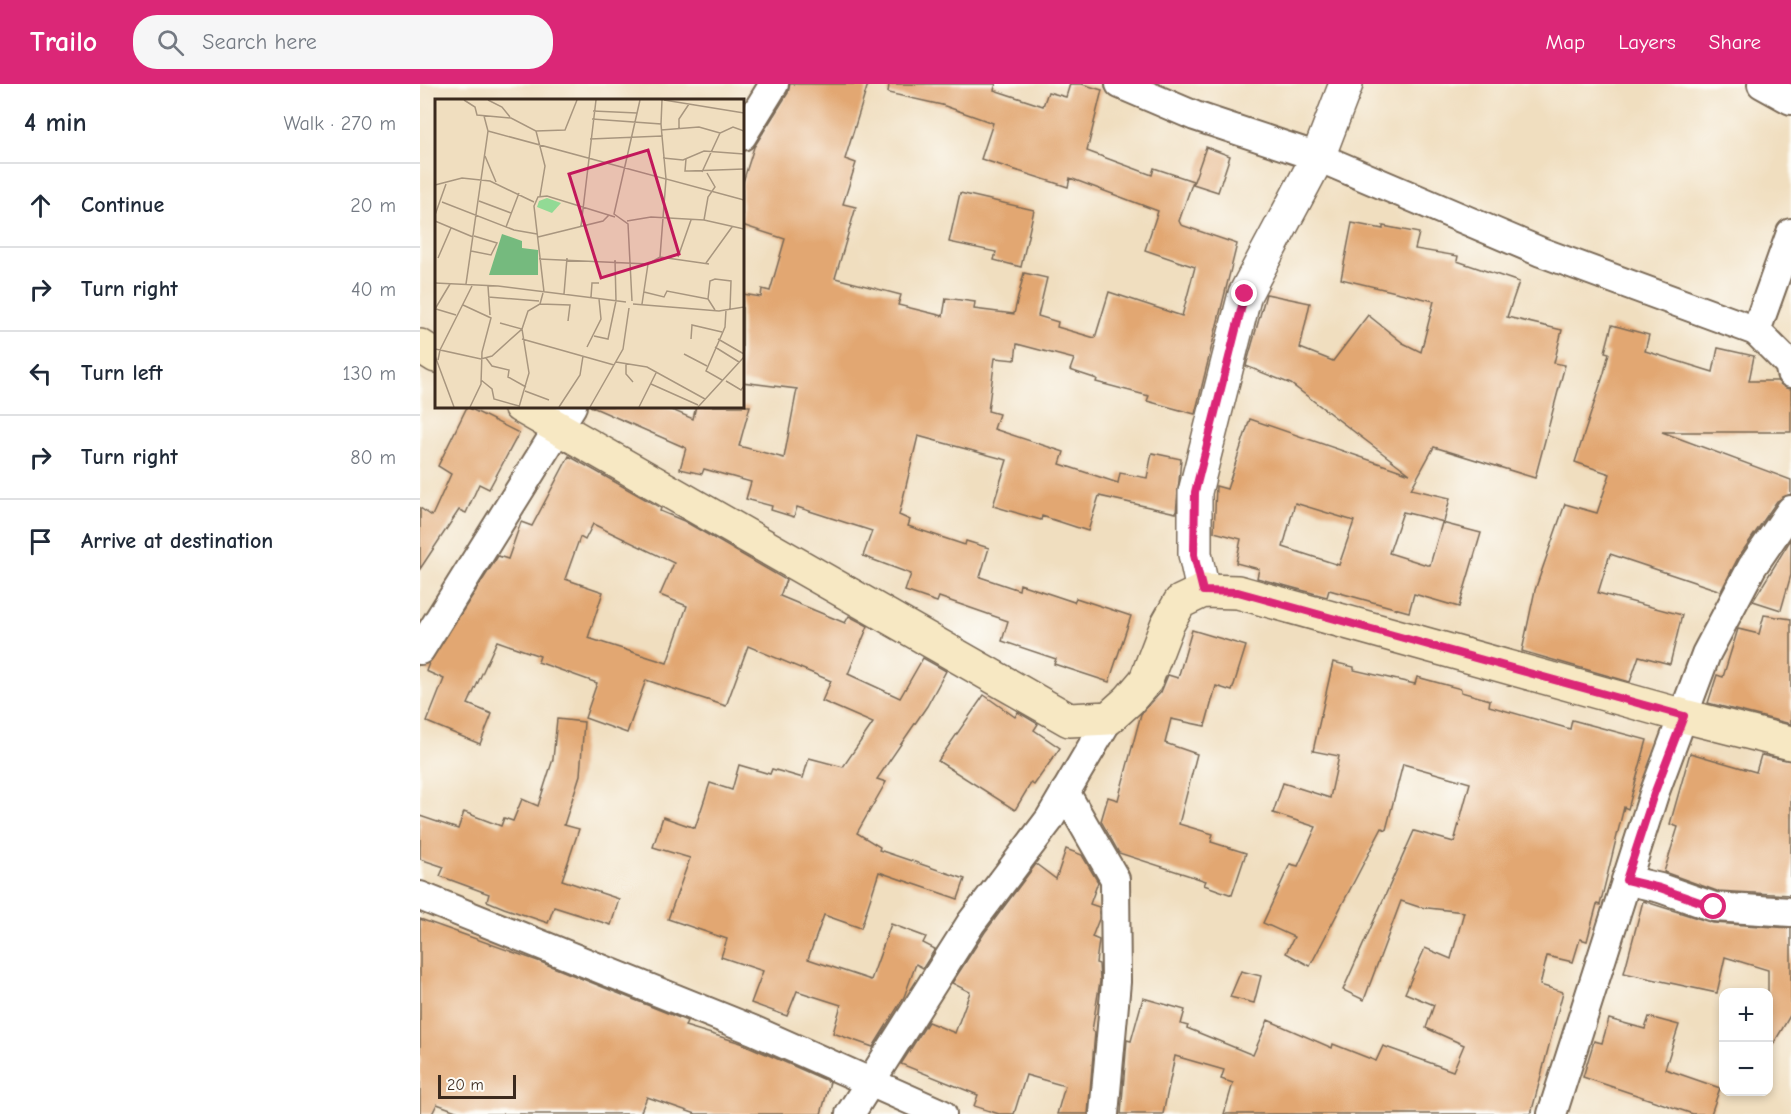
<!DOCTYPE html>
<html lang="en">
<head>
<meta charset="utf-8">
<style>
  :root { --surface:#fff; --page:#f6f6f7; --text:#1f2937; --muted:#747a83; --line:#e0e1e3; --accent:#db2777 }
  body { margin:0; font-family:"Comic Neue",sans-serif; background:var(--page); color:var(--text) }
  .controls { position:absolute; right:18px; bottom:18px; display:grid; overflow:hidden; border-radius:12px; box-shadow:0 3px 9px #0003 }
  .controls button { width:54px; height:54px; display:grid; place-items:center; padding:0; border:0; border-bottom:2px solid var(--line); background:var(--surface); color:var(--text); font:30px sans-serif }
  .scale { position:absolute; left:18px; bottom:15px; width:78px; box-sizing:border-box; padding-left:6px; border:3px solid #3b2a1e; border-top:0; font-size:16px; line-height:21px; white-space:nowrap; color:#3b2a1e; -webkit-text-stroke:4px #fdfcf7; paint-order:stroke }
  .stop { position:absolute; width:18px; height:18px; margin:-14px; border:4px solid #db2777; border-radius:50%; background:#fff }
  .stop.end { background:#db2777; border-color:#fff; box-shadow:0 2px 6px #0008 }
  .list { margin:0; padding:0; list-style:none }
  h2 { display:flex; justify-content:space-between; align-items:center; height:78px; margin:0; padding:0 24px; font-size:26px }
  h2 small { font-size:20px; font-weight:400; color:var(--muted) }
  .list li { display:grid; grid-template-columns:39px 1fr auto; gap:18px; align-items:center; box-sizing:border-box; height:84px; padding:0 24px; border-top:2px solid var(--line) }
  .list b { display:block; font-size:22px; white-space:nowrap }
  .list em { font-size:20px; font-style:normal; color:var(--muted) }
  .icon { flex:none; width:33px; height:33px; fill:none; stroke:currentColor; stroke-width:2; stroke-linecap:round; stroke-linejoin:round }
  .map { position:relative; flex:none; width:1371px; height:1030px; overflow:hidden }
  header { display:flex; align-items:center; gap:36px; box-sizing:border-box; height:84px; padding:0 30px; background:var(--accent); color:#fff }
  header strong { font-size:28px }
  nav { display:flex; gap:33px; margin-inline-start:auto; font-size:21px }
  .search { width:420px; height:54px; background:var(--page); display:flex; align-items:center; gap:15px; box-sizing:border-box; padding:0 21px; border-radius:24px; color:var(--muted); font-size:22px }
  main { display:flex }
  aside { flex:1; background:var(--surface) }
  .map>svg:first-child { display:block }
  .building { fill:#e2a772; fill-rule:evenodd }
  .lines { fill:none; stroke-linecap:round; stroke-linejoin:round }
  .minor-casing { stroke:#7a6956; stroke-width:32 }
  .tertiary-casing { stroke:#7a6956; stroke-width:36 }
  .secondary-casing { stroke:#7a6956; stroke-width:36 }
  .minor { stroke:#fff; stroke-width:28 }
  .tertiary { stroke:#fff; stroke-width:33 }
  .secondary { stroke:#f7e8c3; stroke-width:33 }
  .route { stroke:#db2777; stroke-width:8 }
  .inset-road { fill:none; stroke:#a8967f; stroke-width:1.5 }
  .view { fill:#c2185b; fill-opacity:0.15; stroke:#c2185b; stroke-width:3 }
  .inset-edge { fill:none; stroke:#3b2a1e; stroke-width:3 }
</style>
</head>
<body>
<header>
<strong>Trailo</strong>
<div class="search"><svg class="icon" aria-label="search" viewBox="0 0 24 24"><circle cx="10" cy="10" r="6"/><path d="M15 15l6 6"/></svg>Search here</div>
<nav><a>Map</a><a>Layers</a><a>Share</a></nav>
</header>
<main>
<aside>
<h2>4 min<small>Walk · 270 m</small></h2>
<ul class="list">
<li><svg class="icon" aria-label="ahead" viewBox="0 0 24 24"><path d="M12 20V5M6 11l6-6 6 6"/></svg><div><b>Continue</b></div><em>20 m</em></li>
<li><svg class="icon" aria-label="right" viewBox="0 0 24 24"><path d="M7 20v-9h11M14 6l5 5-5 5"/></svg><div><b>Turn right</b></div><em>40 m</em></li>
<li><svg class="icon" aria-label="left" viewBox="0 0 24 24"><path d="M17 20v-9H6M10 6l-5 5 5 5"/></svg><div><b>Turn left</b></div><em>130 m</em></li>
<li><svg class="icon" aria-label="right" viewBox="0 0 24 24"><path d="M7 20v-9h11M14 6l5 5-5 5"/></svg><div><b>Turn right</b></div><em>80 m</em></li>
<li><svg class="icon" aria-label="arrive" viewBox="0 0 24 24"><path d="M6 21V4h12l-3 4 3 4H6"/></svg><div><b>Arrive at destination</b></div></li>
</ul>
</aside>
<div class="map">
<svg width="1371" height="1030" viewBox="0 0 1371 1030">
  <rect width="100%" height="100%" fill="#fdfcf7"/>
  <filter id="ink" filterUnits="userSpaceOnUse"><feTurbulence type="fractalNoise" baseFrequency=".0167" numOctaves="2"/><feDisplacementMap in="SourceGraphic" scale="12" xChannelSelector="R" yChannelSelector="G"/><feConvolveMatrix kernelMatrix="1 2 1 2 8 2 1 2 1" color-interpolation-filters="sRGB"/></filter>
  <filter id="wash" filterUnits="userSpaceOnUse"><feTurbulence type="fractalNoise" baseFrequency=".008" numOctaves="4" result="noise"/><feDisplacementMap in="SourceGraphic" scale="24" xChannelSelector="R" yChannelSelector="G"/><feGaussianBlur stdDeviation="1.35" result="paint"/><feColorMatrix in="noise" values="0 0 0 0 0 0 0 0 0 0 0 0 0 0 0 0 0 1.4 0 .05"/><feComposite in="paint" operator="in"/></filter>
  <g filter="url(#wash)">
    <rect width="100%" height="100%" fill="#f0debf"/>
    <g id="blocks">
      <g class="building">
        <path d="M370,0H448L425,75L436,79L423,120L436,123L415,194L481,211L478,221L523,232L526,214L555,218L554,225L594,230L604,189L627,194L618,232L638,238L637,243L675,254L689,208L762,232L775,183L725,166L738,127L650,94L648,103L561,75L573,39L522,21L468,9L469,0H576L574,6L623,22L628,8L646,13L650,0H662L682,6L667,67L732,91L734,84L773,97L759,137L761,141L817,160L775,330L727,317L729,312L676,298L677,295L650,286L654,275L597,260L595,276L575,274L568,327L579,330L574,345L644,368L640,380L698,399L700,389L727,394L732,369L761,375L756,429L679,412L668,447L622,432L621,436L573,422L587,376L498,352L479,431L490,436L488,442L545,461L546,457L569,464L560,493L599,506L600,500L654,518L656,514L711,532L689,598L634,580L636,575L582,557L588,537L519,513L517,518L485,507L491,490L443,472L452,447L377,423L374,433L351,426L352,422L326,415L331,398L284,385L282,390L260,385L266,364L170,322H243L273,335L276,322H330L319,362L364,374L377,305L322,298V210L341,213L342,205L350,207L365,155L322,141V101L334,63L368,9Z"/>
        <path d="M786,63L810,72L798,108L773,100Z"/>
        <path d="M540,109L614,126L601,183L574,176L576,168L529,158Z"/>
        <path d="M932,139L963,145V142L999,149L995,165L1038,172L1037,177L1099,198L1087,233L1142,246L1134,279L1145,281L1115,394L1014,363L991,405L1030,414L1024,438L983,428L969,469L1007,481H1010L1022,439L1061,449L1039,523L994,510L989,528L909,506L907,513L837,494L839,485L816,479L821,455L794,448L796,402L807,405L830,335L990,390L871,300L826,282L846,210L890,219L880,264L913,277L948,231L983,259L1001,268L1014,217L921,195ZM875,419L934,437L919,481L863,463Z"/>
        <path d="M1192,241L1229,251L1225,267L1293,288L1298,264L1334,272L1329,297H1357L1366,304L1371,305V348H1242L1371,396V410L1357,417L1318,474L1301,507L1190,470L1178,509L1262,531L1250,580L1219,572L1210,598L1102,567L1115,506L1145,420L1177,429L1190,390L1155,378L1184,289L1189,269L1185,268Z"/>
        <path d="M47,323L99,349L69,405L59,400L46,429L39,426L0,485V424L12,432L31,390L18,382Z"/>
        <path d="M149,372L241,424L240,427L264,437L366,496L360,512L425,539L429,532L448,542L428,590L480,614L503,574L526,587L507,622L457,695L466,698L437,749L460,763L459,766L545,795L538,815L459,788L441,844L404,831L388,875L451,896L471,840L506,853L503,859L515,865L503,884L496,880L484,913L453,963L413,949L421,921L377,907L367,932L331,919L343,887L301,873L307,855L248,835L270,774L233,763L243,733L275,744L290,699L312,706L319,681L350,690L352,685L383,694L389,674L423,683L453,639L402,617L411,597L328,562L306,622L226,596L207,649L165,634L177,599L118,578L120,572L77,557L48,620L72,630L60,660L7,638L24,595L6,587L9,579L78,472L88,475L101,438L112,442ZM173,440L254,479L240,511L267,522L247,579L168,554L183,508L145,495L160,453L165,456Z"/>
        <path d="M1371,455V491L1361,526L1333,517Z"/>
        <path d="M1344,531L1371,535V640L1288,619L1297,591L1303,593L1318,545L1339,550Z"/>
        <path d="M772,546L826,562L812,607L796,602L785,642L751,635L745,659L777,670L759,740L793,750L791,758L826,769L812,811L784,801L786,797L699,769L681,737L688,713L698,716L721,630L741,608L748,591L758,594Z"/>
        <path d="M913,578L934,583V586L995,600L997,593L1041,605V608L1070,616L1069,622L1150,645L1152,636L1227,656L1208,725L1204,723L1180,821L1177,820L1167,857L1160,855L1153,878L1127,872L1120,901L1143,908L1111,1030H804L813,999L801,995L804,986L755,972L743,1030H701L707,956L711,957L723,914L765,926L761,940L768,942L767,944L833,971L848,936L912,964L913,960L956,977L963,962L1033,987L1044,961L1006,944L1014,921L985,909L1005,864L1031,875L1044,828L999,823L981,817L944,916L923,906L994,747L1034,758L1050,699L983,680L966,746L962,744L890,882L866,869L874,853L843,839L870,780L878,782L896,743L853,729L863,699L910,714L919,672L893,667Z"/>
        <path d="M564,611L595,633L598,628L618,640L614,646L640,664L614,701L611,699L595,726L518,677Z"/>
        <path d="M137,635L164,638L160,691L144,741L159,745L142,796L199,815L191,841L134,823L128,839L84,824L67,817L69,810L20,792L24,783L0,775V732L38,745L44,728L81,742L84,734L93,737L102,715L118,722L133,675Z"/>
        <path d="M1270,669L1336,688L1341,671L1371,677V811L1297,807L1244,788L1258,743L1250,740Z"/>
        <path d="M646,765L662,771L678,798L670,820L679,823V835L672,853L679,856L676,879L679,880L680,897L672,947L675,948L668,1030H637L645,1002L606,991L594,1030H579L554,1022L558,1011L481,980L508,938L535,949L550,908L532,899L565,848L616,780L636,795Z"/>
        <path d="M1223,817L1293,839L1371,844V930L1348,969V886L1305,873L1297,909L1204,889Z"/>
        <path d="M0,835L118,877L267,937L265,942L321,959L410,998L401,1030H276L227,1013L220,1030H44L17,1020L12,1030H0Z"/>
        <path d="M821,887L841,892L834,919L810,913Z"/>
        <path d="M1229,933L1259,941L1245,985L1300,1004L1291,1030H1273L1163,993L1174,957L1182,959L1189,935L1225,945Z"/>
      </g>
    </g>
  </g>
  <g filter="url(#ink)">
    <use href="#blocks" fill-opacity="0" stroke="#7a6956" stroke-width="1.5"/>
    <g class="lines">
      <g class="minor-casing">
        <g id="minor">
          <path d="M700,0L775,32L898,73L1121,168L1336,247"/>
          <path d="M1342,0L1371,16"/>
          <path d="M322,52L354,0"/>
          <path d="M1371,149L1336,247L1369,280L1371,289"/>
          <path d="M0,566L152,322"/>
          <path d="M645,708L695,795L696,898L684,1030"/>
          <path d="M1206,796L1240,804L1294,823L1371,828"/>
          <path d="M0,812L333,946L522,1030"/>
          <path d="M430,1030L551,839L629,736L689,634"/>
          <path d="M1132,1030L1234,710L1286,570L1332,483L1371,426"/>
        </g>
      </g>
      <g class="tertiary-casing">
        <path id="tertiary" d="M783,507L775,470V408L825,210L898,73L926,0"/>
      </g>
      <g class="secondary-casing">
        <g id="secondary">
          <path d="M0,262L16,272"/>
          <path d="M100,322L649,636L689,634L709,616L726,596L747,541L760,518L783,507L818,508L1264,632L1371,659"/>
        </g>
      </g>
      <use href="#minor" class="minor"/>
      <use href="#tertiary" class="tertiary"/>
      <use href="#secondary" class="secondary"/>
    </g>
  </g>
  <g class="lines" filter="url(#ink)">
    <path class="route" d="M825,210L775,408L774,471L783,507L818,508L1264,632L1234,710L1206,796L1240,804L1294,823"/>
  </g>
  <g transform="translate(15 15)">
    <rect width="309" height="309" fill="#f0debf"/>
    <path d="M112,99L126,104L117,114L102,108L104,102Z" fill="#92da95"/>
    <path d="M67,135L87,142V149L103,151V176H54Z" fill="#75ba7e"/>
    <path class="inset-road" d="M29,1L40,8L42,16L76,19L101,32L110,67L105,97M53,1L67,8L75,18M229,1L309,14M158,12L202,14M157,20L226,25L227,37M226,25L227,1M244,30V20L254,5M226,31L264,28L285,34M53,32L231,80L225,158M101,32L130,31L142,1M155,40L227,37L231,80L309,101M50,57L61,83M228,59L248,61L269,52L309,55M251,60L250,72H254L309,70M267,73L285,34L298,28L309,32M0,86L27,79L55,82L99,103M44,102L76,114M7,103L79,131L102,135M0,116L11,85M269,121L273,98L280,88L272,74M0,122L38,138M192,122L216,118L269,121L309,130M146,127L161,1M71,128L84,94M103,138L168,122L174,116M36,152L56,156L62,144L39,137M243,158L256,121M3,159L16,129M104,160L213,165L207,205M180,161L181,202M271,164L297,128M213,165L225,158L274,165M0,184L63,187L191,203M31,185L53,32L49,17M53,187L55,216M109,193L99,107L103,98L112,97L180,118M209,193L229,198L232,192L273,200M129,195L132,159M53,198L104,202M156,198L157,184H164M197,202L193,125L179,115L205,1M105,205L135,206L133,222M198,205L284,212L309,208M28,206L56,219L47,253L46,285L35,308M0,210L15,185M1,210L21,216M280,211L273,200L275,182L280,180L296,182L295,210M65,224L87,230L94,274L84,308M159,237L173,240L181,202M87,240L179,266M256,240L257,226L287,233M283,240L309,255M152,248L166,220L164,200M280,248L304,263M0,250L5,251L37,187M249,255L272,267M0,257L19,308M51,259L57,267L74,271L73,278L91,288M3,261L5,251L46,260L57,257L87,230L93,212L105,205L108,194M181,263L212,268L270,300M191,265V275L198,283M46,281L57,290L59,300L84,307M287,281L271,272L290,228L291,211M291,282L306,291L309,287M216,285L263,306M90,292L114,301M124,308L145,276L148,257M155,308L188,250L194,209M204,308L221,274M263,308L309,258"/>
    <path class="view" d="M213,51L244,155L166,179L134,75Z"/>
    <rect width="309" height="309" class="inset-edge"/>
  </g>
</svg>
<div class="controls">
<button>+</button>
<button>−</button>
</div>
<div class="scale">20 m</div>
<div class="stop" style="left:1294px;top:823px"></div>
<div class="stop end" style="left:825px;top:210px"></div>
</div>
</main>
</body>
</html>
